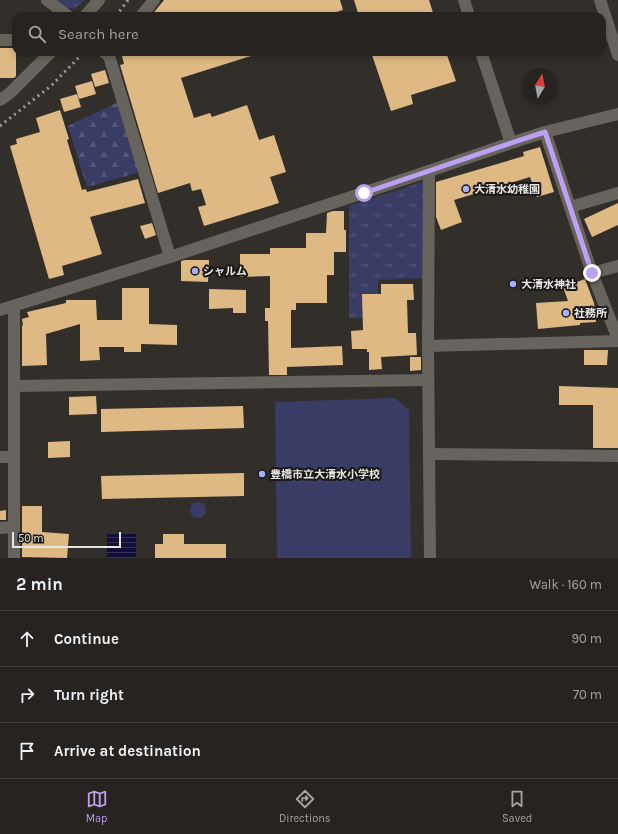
<!DOCTYPE html>
<html lang="en">
<head>
<meta charset="utf-8">
<style>
  :root { --surface:#262320; --page:#2e2b29; --text:#f1f3f6; --muted:#a4a4a5; --line:#42403e; --accent:#bca0f2 }
  body { margin:0; font-family:Karla,"Noto Sans JP",sans-serif; background:var(--page); color:var(--text) }
  .compass { position:absolute; left:522px; top:68px; width:36px; height:36px; border-radius:50%; background:var(--surface); box-shadow:0 2px 6px #0003; rotate:10deg }
  .scale { position:absolute; left:12px; bottom:10px; width:109px; box-sizing:border-box; padding-left:4px; border:2px solid #e8e6e3; border-top:0; font-size:11px; line-height:14px; white-space:nowrap; color:#e8e6e3; -webkit-text-stroke:3px #191715; paint-order:stroke }
  .stop { position:absolute; width:12px; height:12px; margin:-9px; border:3px solid #bca0f2; border-radius:50%; background:#fff }
  .stop.end { background:#bca0f2; border-color:#fff; box-shadow:0 1px 4px #0008 }
  .list { margin:0; padding:0; list-style:none }
  h2 { display:flex; justify-content:space-between; align-items:center; height:52px; margin:0; padding:0 16px; font-size:17px }
  h2 small { font-size:13px; font-weight:400; color:var(--muted) }
  .list li { display:grid; grid-template-columns:26px 1fr auto; gap:12px; align-items:center; box-sizing:border-box; height:56px; padding:0 16px; border-top:1px solid var(--line) }
  .list b { display:block; font-size:15px; white-space:nowrap }
  .list em { font-size:13px; font-style:normal; color:var(--muted) }
  .icon { flex:none; width:22px; height:22px; fill:none; stroke:currentColor; stroke-width:2; stroke-linecap:round; stroke-linejoin:round }
  .map { position:relative; flex:none; width:618px; height:558px; overflow:hidden }
  .search { position:absolute; background:var(--surface); box-shadow:0 2px 6px #0003; left:12px; right:12px; top:12px; height:44px; display:flex; align-items:center; gap:10px; box-sizing:border-box; padding:0 14px; border-radius:12px; color:var(--muted); font-size:15px }
  .sheet { height:220px; background:var(--surface) }
  nav { display:flex; justify-content:space-around; align-items:center; box-sizing:border-box; height:56px; border-top:1px solid var(--line); background:var(--surface); font-size:11px; color:var(--muted) }
  nav a { display:grid; justify-items:center; gap:2px }
  nav .on { color:var(--accent) }
  .map>svg:first-child { display:block }
  .grass { fill:#393c65 }
  .forest { fill:url(#forest-firs) }
  .park { fill:url(#park-tufts) }
  .water { fill:url(#water-rules) }
  .building { fill:#deb984 }
  .lines { fill:none; stroke-linecap:round; stroke-linejoin:round }
  .street { stroke:#67635d; stroke-width:12 }
  .rail { stroke:#a09e9a; stroke-width:3; stroke-dasharray:2 4; stroke-linecap:butt }
  .route { stroke:#bca0f2; stroke-width:5 }
  .poi-dot { fill:#a9b0fc; stroke:#191715; stroke-width:1.5 }
  .labels { text-anchor:middle; dominant-baseline:central; stroke-width:4; stroke-linejoin:round; paint-order:stroke }
  .poi-label { font-size:11px; font-weight:bold; fill:#e8e6e3; stroke:#191715; text-anchor:start }
</style>
</head>
<body>
<div class="map">
<svg width="618" height="558" viewBox="0 0 618 558">
  <defs>
    <pattern id="forest-firs" width="22" height="20" patternUnits="userSpaceOnUse"><rect width="22" height="20" fill="#393c65"/><path d="M5 1l3.5 6h-7zM16 11l3.5 6h-7z" fill="#56587b"/></pattern>
    <pattern id="park-tufts" width="24" height="20" patternUnits="userSpaceOnUse"><rect width="24" height="20" fill="#393c65"/><path d="M3 7l-1-3M5 7V3M7 7l1-3M15 17l-1-3M17 17v-4M19 17l1-3" fill="none" stroke="#56587b"/></pattern>
    <pattern id="water-rules" width="6" height="5" patternUnits="userSpaceOnUse"><rect width="6" height="5" fill="#110d39"/><path d="M0 2.5h6" fill="none" stroke="#343056"/></pattern>
  </defs>
  <rect width="100%" height="100%" fill="#322f2a"/>
  <g class="grass">
    <path d="M395,398L409,410L411,558H277L275,402Z"/>
    <circle cx="198" cy="510" r="8"/>
  </g>
  <path class="forest" d="M118,102L140,172L87,187L68,126Z"/>
  <g class="park">
    <path d="M55,0H85L74,9L66,8Z"/>
    <path d="M425,181V278L378,280L379,317L349,318V206Z"/>
  </g>
  <rect class="water" x="107" y="534" width="29" height="24"/>
  <g class="building">
    <path d="M164,0H340L343,10L323,16H151Z"/>
    <path d="M354,0H429L434,16H359Z"/>
    <path d="M0,48H16V76L14,78H0Z"/>
    <path d="M121,52H254V55L181,78L194,118L210,113L212,117L247,105L259,140L274,135L286,172L270,177L279,203L204,226L198,207L206,205L201,189L192,191L190,183L158,193L120,65L124,64Z"/>
    <path d="M371,52H446L456,81L411,95L413,104L391,111Z"/>
    <path d="M105,70L109,83L95,87L91,74Z"/>
    <path d="M92,81L96,94L79,99L75,86Z"/>
    <path d="M77,94L81,107L64,112L60,99Z"/>
    <path d="M60,110L69,139L67,140L82,190L86,189L87,192L138,179L145,203L90,217L102,254L62,266L64,275L49,279L10,146L17,144L16,139L40,132L36,118Z"/>
    <path d="M540,147L554,192L537,197L530,177L454,200L462,222L441,230L436,217V182L524,156L523,152Z"/>
    <path d="M618,203V225L592,237L584,219Z"/>
    <path d="M333,211H344V230H346V252H334V275H327V303H296V310H291V348L342,346L343,365L287,367V375H269L268,321H265V308H270V276L240,277V254H270V248H306V233H326L327,213Z"/>
    <path d="M152,223L156,235L145,239L140,226Z"/>
    <path d="M185,260H209L208,282L181,281V261Z"/>
    <path d="M585,279L594,303L596,322L580,323V325L538,329L536,303L568,301L563,287Z"/>
    <path d="M381,284H413L414,300H407L408,333H416L417,355L381,357L382,369L369,370V352H367V349H352L351,331L363,330L362,294H381Z"/>
    <path d="M122,288H149V324L177,325V345L141,344V352H124V347H99L100,360L80,361V324L46,334L47,365L22,366V326L23,325L22,319L29,317L27,312L66,303V300H96L97,320H122Z"/>
    <path d="M209,289L246,290V313H233V308L209,309Z"/>
    <path d="M584,350H608L607,365H584Z"/>
    <path d="M410,357H421V370L410,371Z"/>
    <path d="M559,386L618,388V448H593V405H559Z"/>
    <path d="M96,396L97,414L69,415V397Z"/>
    <path d="M243,406L244,428L101,432V409Z"/>
    <path d="M70,441V457L48,458V442Z"/>
    <path d="M244,473V496L102,499L101,476Z"/>
    <path d="M22,506H42V532L69,534L67,558L22,557Z"/>
    <path d="M6,510V520H0V511Z"/>
    <path d="M163,534H184V544H226V558H155V544H163Z"/>
  </g>
  <g class="lines">
    <g class="street">
      <path d="M47,0L68,16"/>
      <path d="M464,0L469,16"/>
      <path d="M600,0L618,55"/>
      <path d="M85,16L99,0"/>
      <path d="M141,16L154,0"/>
      <path d="M0,40H16"/>
      <path d="M104,52L109,56L170,257"/>
      <path d="M481,52L511,143"/>
      <path d="M0,100L10,93L51,52"/>
      <path d="M545,132L592,273L618,339"/>
      <path d="M429,171L428,346L430,558"/>
      <path d="M570,207L618,193"/>
      <path d="M592,273L618,266"/>
      <path d="M14,306V558"/>
      <path d="M0,310L170,257L429,171L511,143L545,132L618,114"/>
      <path d="M428,346L618,341"/>
      <path d="M14,386L428,380"/>
      <path d="M430,454L618,456"/>
      <path d="M0,457H14"/>
      <path d="M0,528L14,527"/>
    </g>
    <g class="rail">
      <path d="M116,16L128,0"/>
      <path d="M0,126L52,85L84,52"/>
    </g>
  </g>
  <g class="lines">
    <path class="route" d="M364,193L511,143L545,132L592,273"/>
  </g>
  <g class="poi-dot">
    <circle cx="466" cy="189" r="4"/>
    <circle cx="195" cy="271" r="4"/>
    <circle cx="513" cy="284" r="4"/>
    <circle cx="566" cy="313" r="4"/>
    <circle cx="262" cy="474" r="4"/>
  </g>
  <g class="labels">
    <g class="poi-label">
      <text x="474" y="189">大清水幼稚園</text>
      <text x="203" y="271">シャルム</text>
      <text x="521" y="284">大清水神社</text>
      <text x="574" y="313">社務所</text>
      <text x="270" y="474">豊橋市立大清水小学校</text>
    </g>
  </g>
</svg>
<svg class="compass" viewBox="-18 -18 36 36"><path d="M0-13l5 13h-10z" fill="#e53935"/><path d="M0 13l5-13h-10z" fill="#a4a4a5"/></svg>
<div class="scale">50 m</div>
<div class="stop" style="left:364px;top:193px"></div>
<div class="stop end" style="left:592px;top:273px"></div>
<div class="search"><svg class="icon" aria-label="search" viewBox="0 0 24 24"><circle cx="10" cy="10" r="6"/><path d="M15 15l6 6"/></svg>Search here</div>
</div>
<section class="sheet">
<h2>2 min<small>Walk · 160 m</small></h2>
<ul class="list">
<li><svg class="icon" aria-label="ahead" viewBox="0 0 24 24"><path d="M12 20V5M6 11l6-6 6 6"/></svg><div><b>Continue</b></div><em>90 m</em></li>
<li><svg class="icon" aria-label="right" viewBox="0 0 24 24"><path d="M7 20v-9h11M14 6l5 5-5 5"/></svg><div><b>Turn right</b></div><em>70 m</em></li>
<li><svg class="icon" aria-label="arrive" viewBox="0 0 24 24"><path d="M6 21V4h12l-3 4 3 4H6"/></svg><div><b>Arrive at destination</b></div></li>
</ul>
</section>
<nav>
<a class="on"><svg class="icon" aria-label="map" viewBox="0 0 24 24"><path d="M3 6l6-2 6 2 6-2v14l-6 2-6-2-6 2zM9 4v14M15 6v14"/></svg>Map</a>
<a><svg class="icon" aria-label="directions" viewBox="0 0 24 24"><path d="M12 3l9 9-9 9-9-9zM9 14v-3h6M13 9l2 2-2 2"/></svg>Directions</a>
<a><svg class="icon" aria-label="saved" viewBox="0 0 24 24"><path d="M7 4h10v16l-5-4-5 4z"/></svg>Saved</a>
</nav>
</body>
</html>
